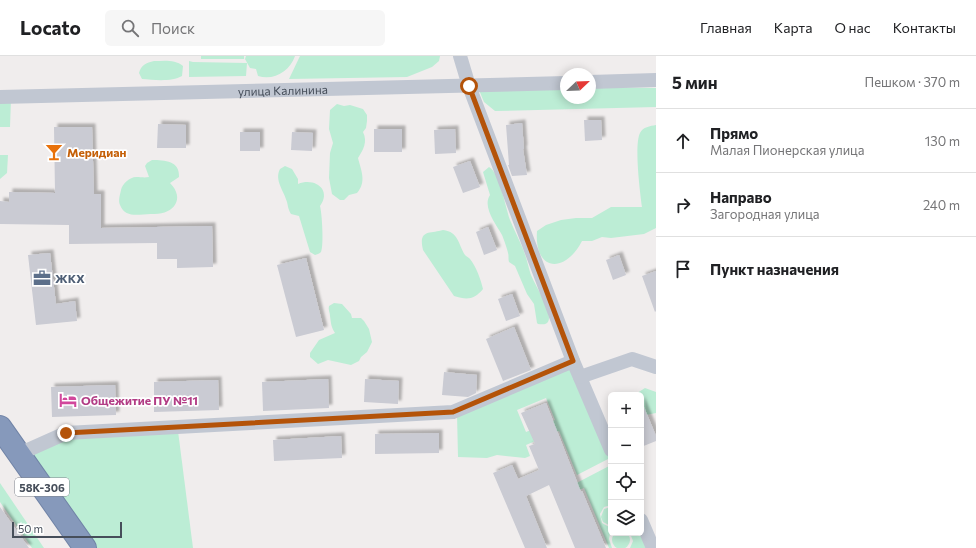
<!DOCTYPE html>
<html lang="ru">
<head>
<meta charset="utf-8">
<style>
  :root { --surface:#fff; --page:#f6f6f6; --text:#202124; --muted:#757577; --line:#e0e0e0 }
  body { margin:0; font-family:Commissioner,sans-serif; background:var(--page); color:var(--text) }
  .controls { position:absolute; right:12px; bottom:12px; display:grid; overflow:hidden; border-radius:6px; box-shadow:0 2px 10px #0003 }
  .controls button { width:36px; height:36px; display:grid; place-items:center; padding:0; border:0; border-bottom:1px solid var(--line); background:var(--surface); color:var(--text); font:20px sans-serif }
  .compass { position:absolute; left:560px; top:12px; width:36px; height:36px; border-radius:50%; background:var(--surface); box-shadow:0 2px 10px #0003; rotate:67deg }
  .scale { position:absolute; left:12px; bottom:10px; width:110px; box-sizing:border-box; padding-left:4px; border:2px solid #464e5a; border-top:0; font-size:11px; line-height:14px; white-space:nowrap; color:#464e5a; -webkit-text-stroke:3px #fff; paint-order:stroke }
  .stop { position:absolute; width:12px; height:12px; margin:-9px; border:3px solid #b45309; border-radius:50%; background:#fff }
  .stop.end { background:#b45309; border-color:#fff; box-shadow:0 1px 4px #0008 }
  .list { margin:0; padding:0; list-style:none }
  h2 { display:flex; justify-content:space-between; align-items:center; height:52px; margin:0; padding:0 16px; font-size:17px }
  h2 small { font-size:13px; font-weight:400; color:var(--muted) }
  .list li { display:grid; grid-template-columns:26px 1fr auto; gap:12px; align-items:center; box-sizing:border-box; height:64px; padding:0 16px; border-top:1px solid var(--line) }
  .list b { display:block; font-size:15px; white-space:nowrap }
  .list p { margin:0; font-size:13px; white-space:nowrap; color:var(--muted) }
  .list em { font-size:13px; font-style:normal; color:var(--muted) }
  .icon { flex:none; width:22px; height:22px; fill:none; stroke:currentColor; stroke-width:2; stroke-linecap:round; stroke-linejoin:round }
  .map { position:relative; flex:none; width:656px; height:492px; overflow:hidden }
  header { display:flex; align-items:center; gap:24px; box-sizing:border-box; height:56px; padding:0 20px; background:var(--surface); border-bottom:1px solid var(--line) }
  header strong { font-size:19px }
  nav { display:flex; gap:22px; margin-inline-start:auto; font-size:14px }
  .search { width:280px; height:36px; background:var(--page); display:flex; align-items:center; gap:10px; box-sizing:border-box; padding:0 14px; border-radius:6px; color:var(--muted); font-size:15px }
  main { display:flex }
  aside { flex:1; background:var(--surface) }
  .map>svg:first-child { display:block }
  .green { fill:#bcedd5; fill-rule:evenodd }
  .building { fill:#cacbd3; filter:url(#shadow) }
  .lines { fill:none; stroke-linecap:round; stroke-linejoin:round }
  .highway-casing { stroke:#7184a7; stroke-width:24 }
  .street { stroke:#c1c7d2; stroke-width:14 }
  .highway { stroke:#8699bb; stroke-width:22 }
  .route { stroke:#b45309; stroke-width:5 }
  .labels { text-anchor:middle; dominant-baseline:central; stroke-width:3.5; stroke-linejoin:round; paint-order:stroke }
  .shield { fill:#fff; stroke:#7e838c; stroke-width:1 }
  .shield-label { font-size:11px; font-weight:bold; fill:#464e5a }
  .street-label { font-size:12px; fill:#464e5a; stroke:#fff }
  .food-label { font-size:12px; font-weight:bold; fill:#c56008; stroke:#fff; text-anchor:start }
  .service-label { font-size:12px; font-weight:bold; fill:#4e5e75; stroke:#fff; text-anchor:start }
  .hotel-label { font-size:12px; font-weight:bold; fill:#b23c85; stroke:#fff; text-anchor:start }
</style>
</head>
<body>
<header>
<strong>Locato</strong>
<div class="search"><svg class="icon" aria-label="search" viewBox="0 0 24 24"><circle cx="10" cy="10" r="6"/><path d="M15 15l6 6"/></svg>Поиск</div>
<nav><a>Главная</a><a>Карта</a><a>О нас</a><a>Контакты</a></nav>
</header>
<main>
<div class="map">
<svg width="656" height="492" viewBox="0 0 656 492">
  <defs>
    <filter id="shadow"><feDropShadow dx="3.5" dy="-3.5" stdDeviation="1" flood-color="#0004"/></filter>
  </defs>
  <rect width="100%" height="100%" fill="#f0eded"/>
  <g class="green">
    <rect x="201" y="0" width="43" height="3"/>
    <path d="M246,0H295C290,15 274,25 258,20L256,13L250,12L245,3Z"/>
    <path d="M300,0H440L439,5L432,11L407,21L289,23Z"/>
    <path d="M154,5C163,5 175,3 183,10L182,20C172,26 154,24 142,23L139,17C141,9 146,7 154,5Z"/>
    <path d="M189,5L193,6L247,7L246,20L189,21Z"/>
    <path d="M566,31V42H590V31L656,32V51L495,55L484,46L479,34Z"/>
    <path d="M0,43H11L10,71H0Z"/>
    <path d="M337,48L344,50L350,49L363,53L367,59V65L366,72L363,76C368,86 363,94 358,102C361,114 367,126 357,137L349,139L344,144H340L332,138L329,122L330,97L333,87L329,73L330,54Z"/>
    <path d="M656,69V172L644,178L611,182L602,181L592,185H582C565,218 534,216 537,175L546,169L561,164L576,162H592L611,151H642C640,136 634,89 640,77C643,71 650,70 656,69Z"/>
    <path d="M0,99H8L7,117L0,123Z"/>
    <path d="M152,104C165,104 180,105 179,121L170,127C186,143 173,159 153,158C142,157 126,164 120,149C118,144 120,139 121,134C122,128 130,121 136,121C141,121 144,122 149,121L145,110L147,107Z"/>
    <path d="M285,110L292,113L298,123V128C315,121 332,134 320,150C322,157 324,190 321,196C319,198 317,198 315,199L310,196L299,160L291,158C288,153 288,150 287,146C284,135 274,124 280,113Z"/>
    <path d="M489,111C499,115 506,153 510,164C514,174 519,183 523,193C526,200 528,209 530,216C532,225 556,260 547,267C545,269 541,268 538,268L537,267L534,248L527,238L515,210L509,206C508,202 509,200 508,197C508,195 503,181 502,179C496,168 482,151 490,139L483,116Z"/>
    <path d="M443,174C459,176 458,188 465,199C466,200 469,202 470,203C476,210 481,224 483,233C474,244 467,244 454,240L423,194C418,173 430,178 443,174Z"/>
    <path d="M334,247L342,248L351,258L352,262H361L364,265L369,273L372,286L367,296L361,301L359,305L351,309L328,304L318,308L310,301V297L319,284L335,277C331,271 331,267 330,260C330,256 328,254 329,250Z"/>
    <path d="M571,309L610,402L577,419L559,375L526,389L530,400L525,402L497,399L487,402L458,401L457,358ZM546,342L555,364L526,376L517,354Z"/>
    <path d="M645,332L656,336V357L641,360V339H634Z"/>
    <path d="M178,375L193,492H88L23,400L66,379Z"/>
    <path d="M611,409V449L604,451L600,458L602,467L611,472L609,483L612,492H609L584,432L557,443L565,433Z"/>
    <path d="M0,427L44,492H32L0,446Z"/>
    <path d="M611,451V470L603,466L601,461L604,453Z"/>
    <circle cx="621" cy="484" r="9"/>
    <path d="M630,477H641L648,492H630L633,485Z"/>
  </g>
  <g class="building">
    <path d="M584,64H601L602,84L585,85Z"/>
    <path d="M522,67L524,93H523L527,119L512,120L508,109H509L506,69Z"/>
    <path d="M158,68L186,69V92H157Z"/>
    <path d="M54,71H92L94,138H101V172L212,170L213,211L177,212V203H157V187L69,188V169L0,168V145L9,146V136L55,137Z"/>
    <rect x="374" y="73" width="28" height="23"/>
    <path d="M455,73L456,97L435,98L434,74Z"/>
    <rect x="240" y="76" width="20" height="19"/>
    <path d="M292,76L313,77L312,95L291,94Z"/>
    <path d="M470,105L480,131L463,137L453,111Z"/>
    <path d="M488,171L497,194L484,199L476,176Z"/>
    <path d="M50,197L56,248L75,245L77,265L36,269L28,199Z"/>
    <path d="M619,199L626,219L613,224L606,204Z"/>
    <path d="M306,202L324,274L296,281L277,209Z"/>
    <path d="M656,215V255L655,256L642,220Z"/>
    <path d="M512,238L520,260L506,265L498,243Z"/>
    <path d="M514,271L531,314L503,325L486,283Z"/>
    <path d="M444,316L477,319L476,337L468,341L442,339Z"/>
    <path d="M328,323L329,352L263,355L262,326Z"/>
    <path d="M365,323L399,325L398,348L364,346Z"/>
    <path d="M218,324L219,354L154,356V326Z"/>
    <path d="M115,329L116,359L52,361L51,331Z"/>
    <path d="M641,344L656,380V385L641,391Z"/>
    <path d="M546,347L581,436L582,435L606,492H575L549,429L526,440L547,492H525L493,417L512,409L518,423L539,414L529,390L535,388L521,357Z"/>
    <path d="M439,377V397L375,398V378Z"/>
    <path d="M341,380L342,402L274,405L273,384Z"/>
    <path d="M0,451L29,492H0Z"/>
  </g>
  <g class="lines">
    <g class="highway-casing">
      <path id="highway" d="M0,371L85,492"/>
    </g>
    <g class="street">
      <path d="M460,0L469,30L573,305L611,394"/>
      <path d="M590,26L656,24"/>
      <path id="s1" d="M0,41L566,27"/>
      <path d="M580,321L632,303L656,311"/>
      <path d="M19,398L66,377L453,356L573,305"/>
      <path d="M641,464L653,492"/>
    </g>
    <use href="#highway" class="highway"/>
  </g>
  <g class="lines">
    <path class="route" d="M66,377L453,356L573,305L469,30"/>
  </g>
  <defs>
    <g id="bar-bare" transform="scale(1.38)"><path d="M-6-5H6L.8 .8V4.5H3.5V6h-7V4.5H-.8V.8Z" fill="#e8710a" stroke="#fff" stroke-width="2.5" paint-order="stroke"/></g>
    <g id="office-bare" transform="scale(1.38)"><path d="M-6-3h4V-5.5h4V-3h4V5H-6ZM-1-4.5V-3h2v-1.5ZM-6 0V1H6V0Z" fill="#5c6f8a" stroke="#fff" stroke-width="2.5" paint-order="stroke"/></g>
    <g id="hotel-bare" transform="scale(1.38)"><path d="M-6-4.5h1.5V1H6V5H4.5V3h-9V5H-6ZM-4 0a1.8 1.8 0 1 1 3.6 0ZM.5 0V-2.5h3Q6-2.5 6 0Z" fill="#d1479c" stroke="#fff" stroke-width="2.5" paint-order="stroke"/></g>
  </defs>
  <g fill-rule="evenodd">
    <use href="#bar-bare" x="54" y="96"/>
    <use href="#office-bare" x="42" y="222"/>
    <use href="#hotel-bare" x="68" y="344"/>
  </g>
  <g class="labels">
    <rect class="shield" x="15" y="422" width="54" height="18" rx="3"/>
    <g class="shield-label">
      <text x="42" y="431">58К-306</text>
    </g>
    <g class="street-label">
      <text stroke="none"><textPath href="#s1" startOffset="283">улица Калинина</textPath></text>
    </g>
    <g class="food-label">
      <text x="67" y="96">Меридиан</text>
    </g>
    <g class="service-label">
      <text x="55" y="222">ЖКХ</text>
    </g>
    <g class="hotel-label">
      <text x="81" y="344">Общежитие ПУ №11</text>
    </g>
  </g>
</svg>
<div class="controls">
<button>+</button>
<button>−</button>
<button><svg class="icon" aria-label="locate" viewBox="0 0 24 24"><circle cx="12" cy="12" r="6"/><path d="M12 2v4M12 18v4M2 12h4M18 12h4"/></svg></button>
<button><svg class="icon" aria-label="layers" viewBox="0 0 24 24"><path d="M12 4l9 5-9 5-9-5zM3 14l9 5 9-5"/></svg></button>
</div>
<svg class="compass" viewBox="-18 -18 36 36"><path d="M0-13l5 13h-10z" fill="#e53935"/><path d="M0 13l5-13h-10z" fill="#757577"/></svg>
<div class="scale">50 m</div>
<div class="stop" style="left:469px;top:30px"></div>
<div class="stop end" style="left:66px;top:377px"></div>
</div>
<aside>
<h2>5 мин<small>Пешком · 370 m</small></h2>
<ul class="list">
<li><svg class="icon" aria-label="ahead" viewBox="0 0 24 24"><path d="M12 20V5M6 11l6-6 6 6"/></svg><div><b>Прямо</b><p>Малая Пионерская улица</p></div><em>130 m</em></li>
<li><svg class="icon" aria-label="right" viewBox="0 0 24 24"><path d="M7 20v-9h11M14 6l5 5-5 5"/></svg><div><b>Направо</b><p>Загородная улица</p></div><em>240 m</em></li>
<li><svg class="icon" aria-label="arrive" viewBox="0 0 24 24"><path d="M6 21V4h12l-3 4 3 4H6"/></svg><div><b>Пункт назначения</b></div></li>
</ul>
</aside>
</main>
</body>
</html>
